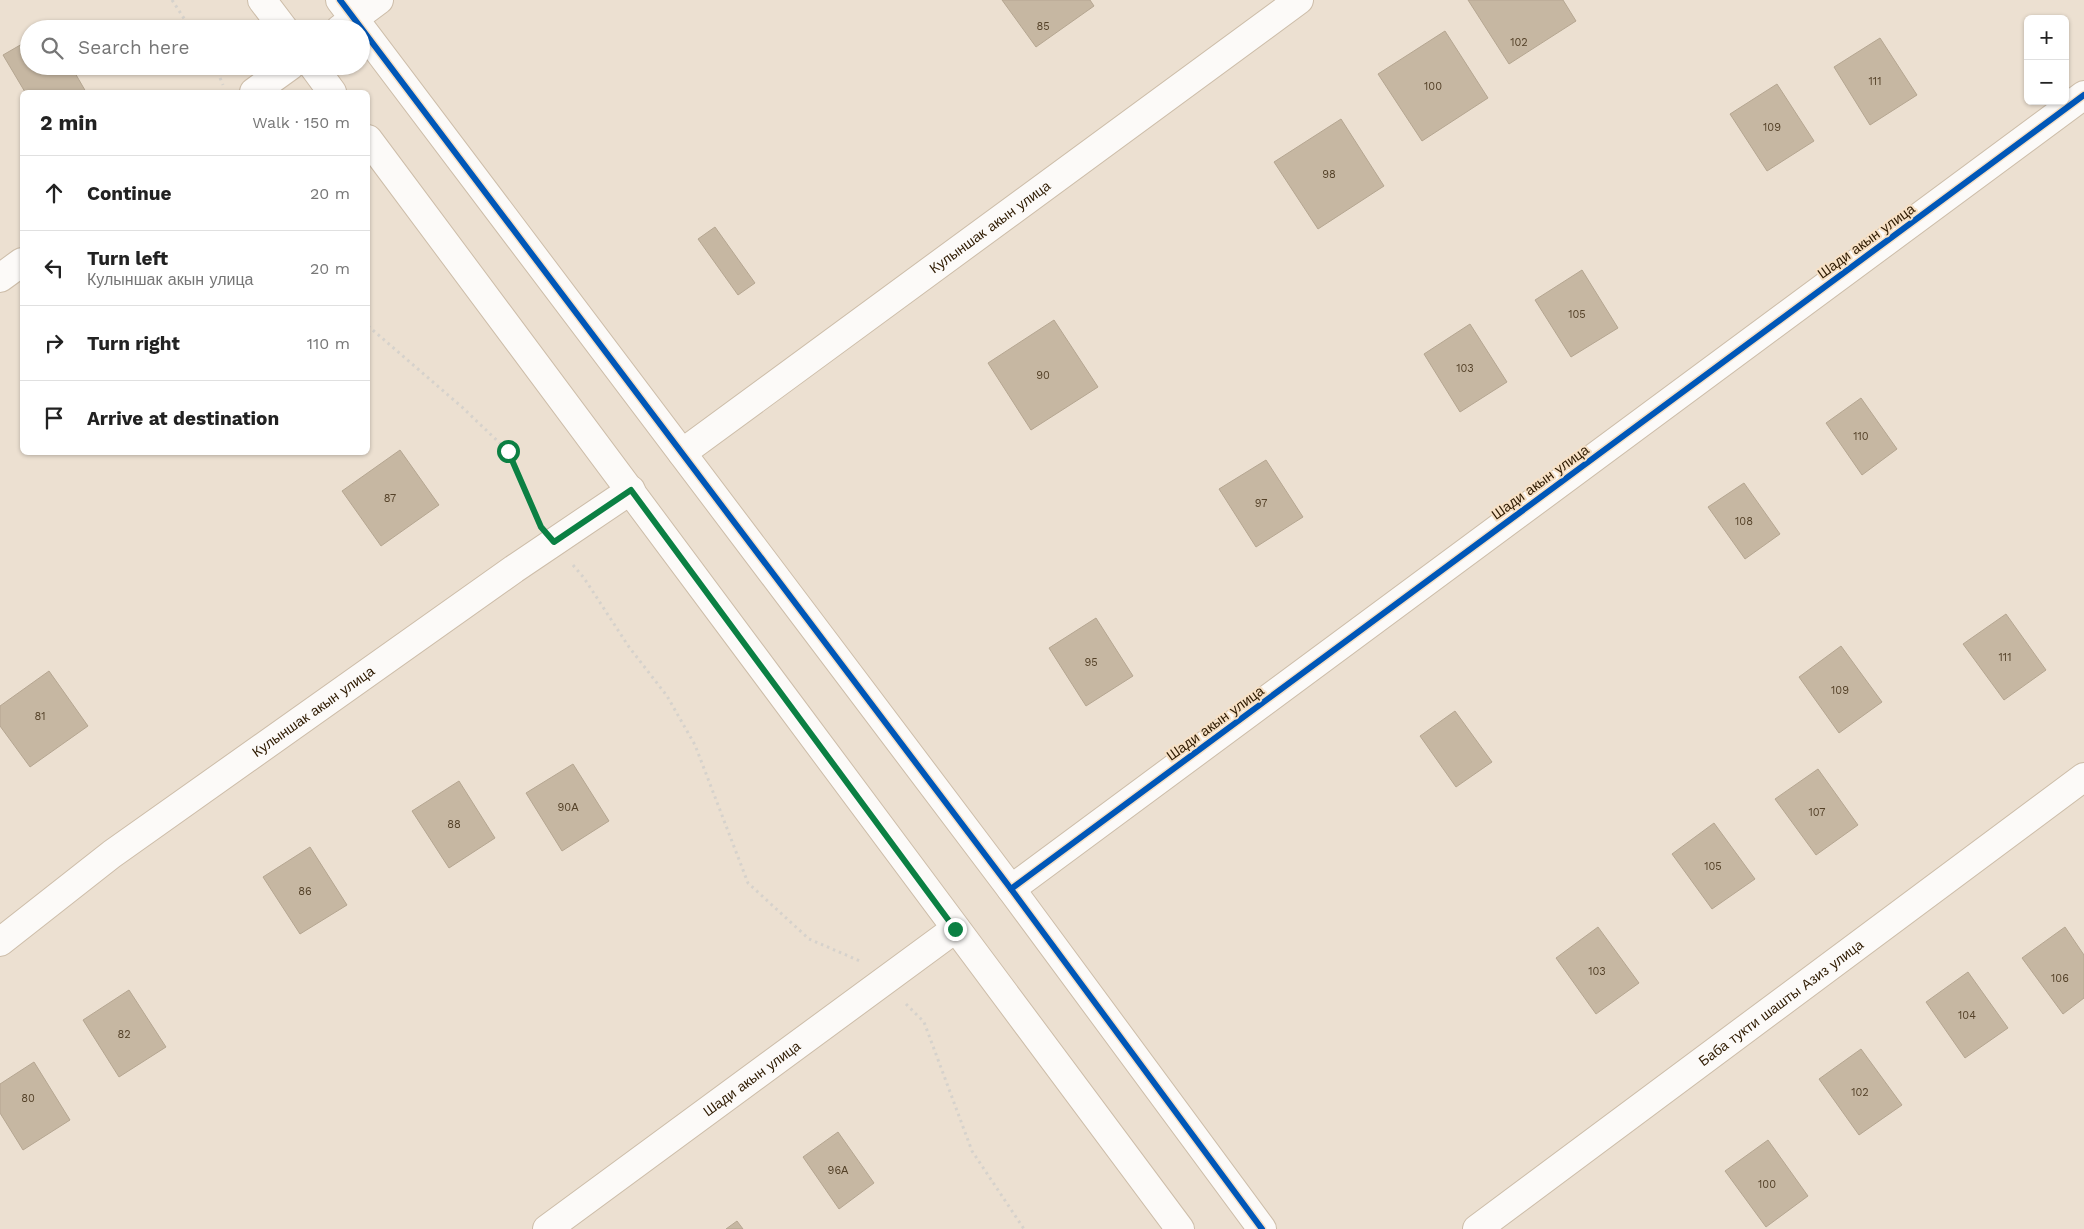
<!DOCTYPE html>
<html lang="en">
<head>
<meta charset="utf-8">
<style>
  :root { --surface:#fff; --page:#f2f2f2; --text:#222; --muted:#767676; --line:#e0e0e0 }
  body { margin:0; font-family:"Work Sans",sans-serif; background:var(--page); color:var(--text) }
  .controls { position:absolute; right:15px; top:15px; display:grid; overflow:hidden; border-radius:8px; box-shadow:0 1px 4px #0004 }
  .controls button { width:45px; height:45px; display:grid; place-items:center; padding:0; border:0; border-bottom:1px solid var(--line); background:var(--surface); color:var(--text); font:25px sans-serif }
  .stop { position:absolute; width:15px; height:15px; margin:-11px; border:4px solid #0b8043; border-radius:50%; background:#fff }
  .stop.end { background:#0b8043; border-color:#fff; box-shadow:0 1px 5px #0008 }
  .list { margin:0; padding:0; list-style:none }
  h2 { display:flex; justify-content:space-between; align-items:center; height:65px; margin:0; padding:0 20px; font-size:21px }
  h2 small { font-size:16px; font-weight:400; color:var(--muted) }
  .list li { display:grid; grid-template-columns:32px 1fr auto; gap:15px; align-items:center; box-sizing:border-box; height:75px; padding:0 20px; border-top:1px solid var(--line) }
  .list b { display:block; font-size:19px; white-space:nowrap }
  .list p { margin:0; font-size:16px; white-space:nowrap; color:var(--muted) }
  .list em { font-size:16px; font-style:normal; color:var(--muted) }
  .icon { flex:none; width:28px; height:28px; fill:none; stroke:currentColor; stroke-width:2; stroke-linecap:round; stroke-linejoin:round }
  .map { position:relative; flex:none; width:2084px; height:1229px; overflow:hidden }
  .search { position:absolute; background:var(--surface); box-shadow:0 1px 4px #0004; left:20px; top:20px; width:350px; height:55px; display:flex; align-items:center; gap:12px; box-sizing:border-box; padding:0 18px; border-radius:28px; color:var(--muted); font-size:19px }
  .panel { position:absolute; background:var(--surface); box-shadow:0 1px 4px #0004; left:20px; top:90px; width:350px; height:365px; border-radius:8px }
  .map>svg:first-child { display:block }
  .building { fill:#c6b7a2; stroke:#b5a691 }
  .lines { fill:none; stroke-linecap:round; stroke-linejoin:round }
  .minor-casing { stroke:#cdbda9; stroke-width:30 }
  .tertiary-casing { stroke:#cdbda9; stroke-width:30 }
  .path { stroke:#d6d2cc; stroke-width:3; stroke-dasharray:2.5 4; stroke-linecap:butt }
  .minor { stroke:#fcfaf8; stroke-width:28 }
  .tertiary { stroke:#fcfaf8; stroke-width:28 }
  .cycleway-casing { stroke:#f7e1c6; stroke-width:9 }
  .cycleway { stroke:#0057b8; stroke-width:6 }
  .route { stroke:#0b8043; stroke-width:6 }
  .labels { text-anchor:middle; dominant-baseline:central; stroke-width:4; stroke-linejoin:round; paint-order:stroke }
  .number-label { font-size:11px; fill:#544128 }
  .street-label { font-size:14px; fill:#2e1a00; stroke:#f7e1c6 }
</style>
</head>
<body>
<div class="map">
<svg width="2084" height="1229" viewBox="0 0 2084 1229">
  <rect width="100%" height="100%" fill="#ece0d1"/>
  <g class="building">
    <path d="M1002,0H1090L1094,6L1036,47Z"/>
    <path d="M1468,0H1563L1576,21L1509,64Z"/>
    <path d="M1445,31L1488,98L1422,141L1378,74Z"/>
    <path d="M1880,38L1917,95L1870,125L1834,67Z"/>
    <path d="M29,40V66H71L86,92H25L3,55Z"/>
    <path d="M1777,84L1814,141L1767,171L1730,114Z"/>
    <path d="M1341,119L1384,186L1318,229L1274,162Z"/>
    <path d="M715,227L755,283L738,295L698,239Z"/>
    <path d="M1582,270L1618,328L1571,357L1535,300Z"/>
    <path d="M1054,320L1098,387L1031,430L988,363Z"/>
    <path d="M1470,324L1507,382L1460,412L1424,354Z"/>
    <path d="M1861,398L1897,449L1862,475L1826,423Z"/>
    <path d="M400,450L439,505L381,546L342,491Z"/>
    <path d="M1266,460L1303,517L1256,547L1219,489Z"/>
    <path d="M1744,483L1780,534L1745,559L1708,507Z"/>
    <path d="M2006,614L2046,670L2004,700L1963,644Z"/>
    <path d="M1096,618L1133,676L1086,706L1049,648Z"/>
    <path d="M1841,646L1882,702L1839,733L1799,677Z"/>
    <path d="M49,671L88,726L30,767L0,726V706Z"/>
    <path d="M1455,711L1492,762L1456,787L1420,736Z"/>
    <path d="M573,764L609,821L562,851L526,793Z"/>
    <path d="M1818,769L1858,825L1816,855L1775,799Z"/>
    <path d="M459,781L495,838L449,868L412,811Z"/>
    <path d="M1714,823L1755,879L1712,909L1672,854Z"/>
    <path d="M310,847L347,905L300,934L263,877Z"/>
    <path d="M1598,927L1639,983L1596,1014L1556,958Z"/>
    <path d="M2065,927L2084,955V998L2063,1014L2022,958Z"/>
    <path d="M1968,972L2008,1028L1965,1058L1926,1002Z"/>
    <path d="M129,990L166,1047L119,1077L83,1020Z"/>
    <path d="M1861,1049L1902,1105L1859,1135L1819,1079Z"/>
    <path d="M34,1062L70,1120L23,1150L0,1113V1084Z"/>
    <path d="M838,1132L874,1183L839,1209L803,1157Z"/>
    <path d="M1768,1140L1808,1196L1766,1227L1725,1171Z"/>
    <path d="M737,1221L743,1229H726Z"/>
  </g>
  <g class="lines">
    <g class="minor-casing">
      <g id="minor">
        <path d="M340,29L379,0"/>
        <path d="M254,92L290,66"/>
        <path d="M0,278L22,262"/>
        <path id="s1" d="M682,453L1299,0"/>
        <path d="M1011,889L2084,95"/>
        <path id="s2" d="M0,942L112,854L514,569L631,490"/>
        <path id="s3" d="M547,1229L955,929"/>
        <path id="s4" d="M1477,1229L2084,777"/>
      </g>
    </g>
    <g class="tertiary-casing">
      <g id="tertiary">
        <path d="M262,0L284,29"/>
        <path d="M340,0L1011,889L1262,1229"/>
        <path d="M313,66L332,92"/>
        <path d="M368,139C640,501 908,867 1180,1229"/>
      </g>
    </g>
    <g class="path">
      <path d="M172,0L191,29"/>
      <path d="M215,66L223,85"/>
      <path d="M368,326L462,407L508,451L537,516"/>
      <path d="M573,565L584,578L629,647L667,696L695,745L748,883L809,939L860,961"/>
      <path d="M906,1004L924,1022L972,1151L1024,1229"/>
    </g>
    <use href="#minor" class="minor"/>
    <use href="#tertiary" class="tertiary"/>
    <g class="cycleway-casing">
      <g id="cycleway">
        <path d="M340,0L1011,889L1262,1229"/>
        <path d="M1011,889L2084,95"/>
      </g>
    </g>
    <use href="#cycleway" class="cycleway"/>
  </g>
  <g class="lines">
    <path class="route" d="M508,451L541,527L554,542L631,490L955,929"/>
  </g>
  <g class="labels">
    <g class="number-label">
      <text x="1043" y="26">85</text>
      <text x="1519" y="42">102</text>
      <text x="1875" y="81">111</text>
      <text x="1433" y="86">100</text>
      <text x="1772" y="127">109</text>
      <text x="1329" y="174">98</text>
      <text x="1577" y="314">105</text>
      <text x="1465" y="368">103</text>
      <text x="1043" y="375">90</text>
      <text x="1861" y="436">110</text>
      <text x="390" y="498">87</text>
      <text x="1261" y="503">97</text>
      <text x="1744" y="521">108</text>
      <text x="2005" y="657">111</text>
      <text x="1091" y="662">95</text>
      <text x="1840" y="690">109</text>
      <text x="40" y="716">81</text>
      <text x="568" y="807">90А</text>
      <text x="1817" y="812">107</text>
      <text x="454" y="824">88</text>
      <text x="1713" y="866">105</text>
      <text x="305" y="891">86</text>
      <text x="1597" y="971">103</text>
      <text x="2060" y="978">106</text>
      <text x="1967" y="1015">104</text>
      <text x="124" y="1034">82</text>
      <text x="1860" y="1092">102</text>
      <text x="28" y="1098">80</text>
      <text x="838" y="1170">96А</text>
      <text x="1767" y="1184">100</text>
    </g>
    <g class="street-label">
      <text stroke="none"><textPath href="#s1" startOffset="382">Кулыншак акын улица</textPath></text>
      <text transform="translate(1866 241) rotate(-36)">Шади акын улица</text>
      <text transform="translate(1540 482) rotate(-36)">Шади акын улица</text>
      <text stroke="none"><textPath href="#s2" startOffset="389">Кулыншак акын улица</textPath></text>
      <text transform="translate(1215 723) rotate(-36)">Шади акын улица</text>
      <text stroke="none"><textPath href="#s4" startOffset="379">Баба тукти шашты Азиз улица</textPath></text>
      <text stroke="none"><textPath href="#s3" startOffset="254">Шади акын улица</textPath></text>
    </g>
  </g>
</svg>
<div class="controls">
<button>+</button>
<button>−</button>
</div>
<div class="stop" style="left:508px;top:451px"></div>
<div class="stop end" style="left:955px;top:929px"></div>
<div class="search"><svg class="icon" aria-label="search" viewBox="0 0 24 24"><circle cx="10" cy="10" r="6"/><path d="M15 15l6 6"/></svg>Search here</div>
<section class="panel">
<h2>2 min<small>Walk · 150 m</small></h2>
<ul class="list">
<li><svg class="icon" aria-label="ahead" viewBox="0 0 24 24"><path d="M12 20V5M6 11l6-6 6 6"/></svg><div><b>Continue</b></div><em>20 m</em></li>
<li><svg class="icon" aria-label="left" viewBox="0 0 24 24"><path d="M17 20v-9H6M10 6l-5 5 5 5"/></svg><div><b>Turn left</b><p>Кулыншак акын улица</p></div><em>20 m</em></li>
<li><svg class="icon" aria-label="right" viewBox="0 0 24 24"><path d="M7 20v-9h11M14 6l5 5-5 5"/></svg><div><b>Turn right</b></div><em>110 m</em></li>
<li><svg class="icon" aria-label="arrive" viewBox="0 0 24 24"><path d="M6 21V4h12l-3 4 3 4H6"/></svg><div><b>Arrive at destination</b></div></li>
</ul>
</section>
</div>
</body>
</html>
